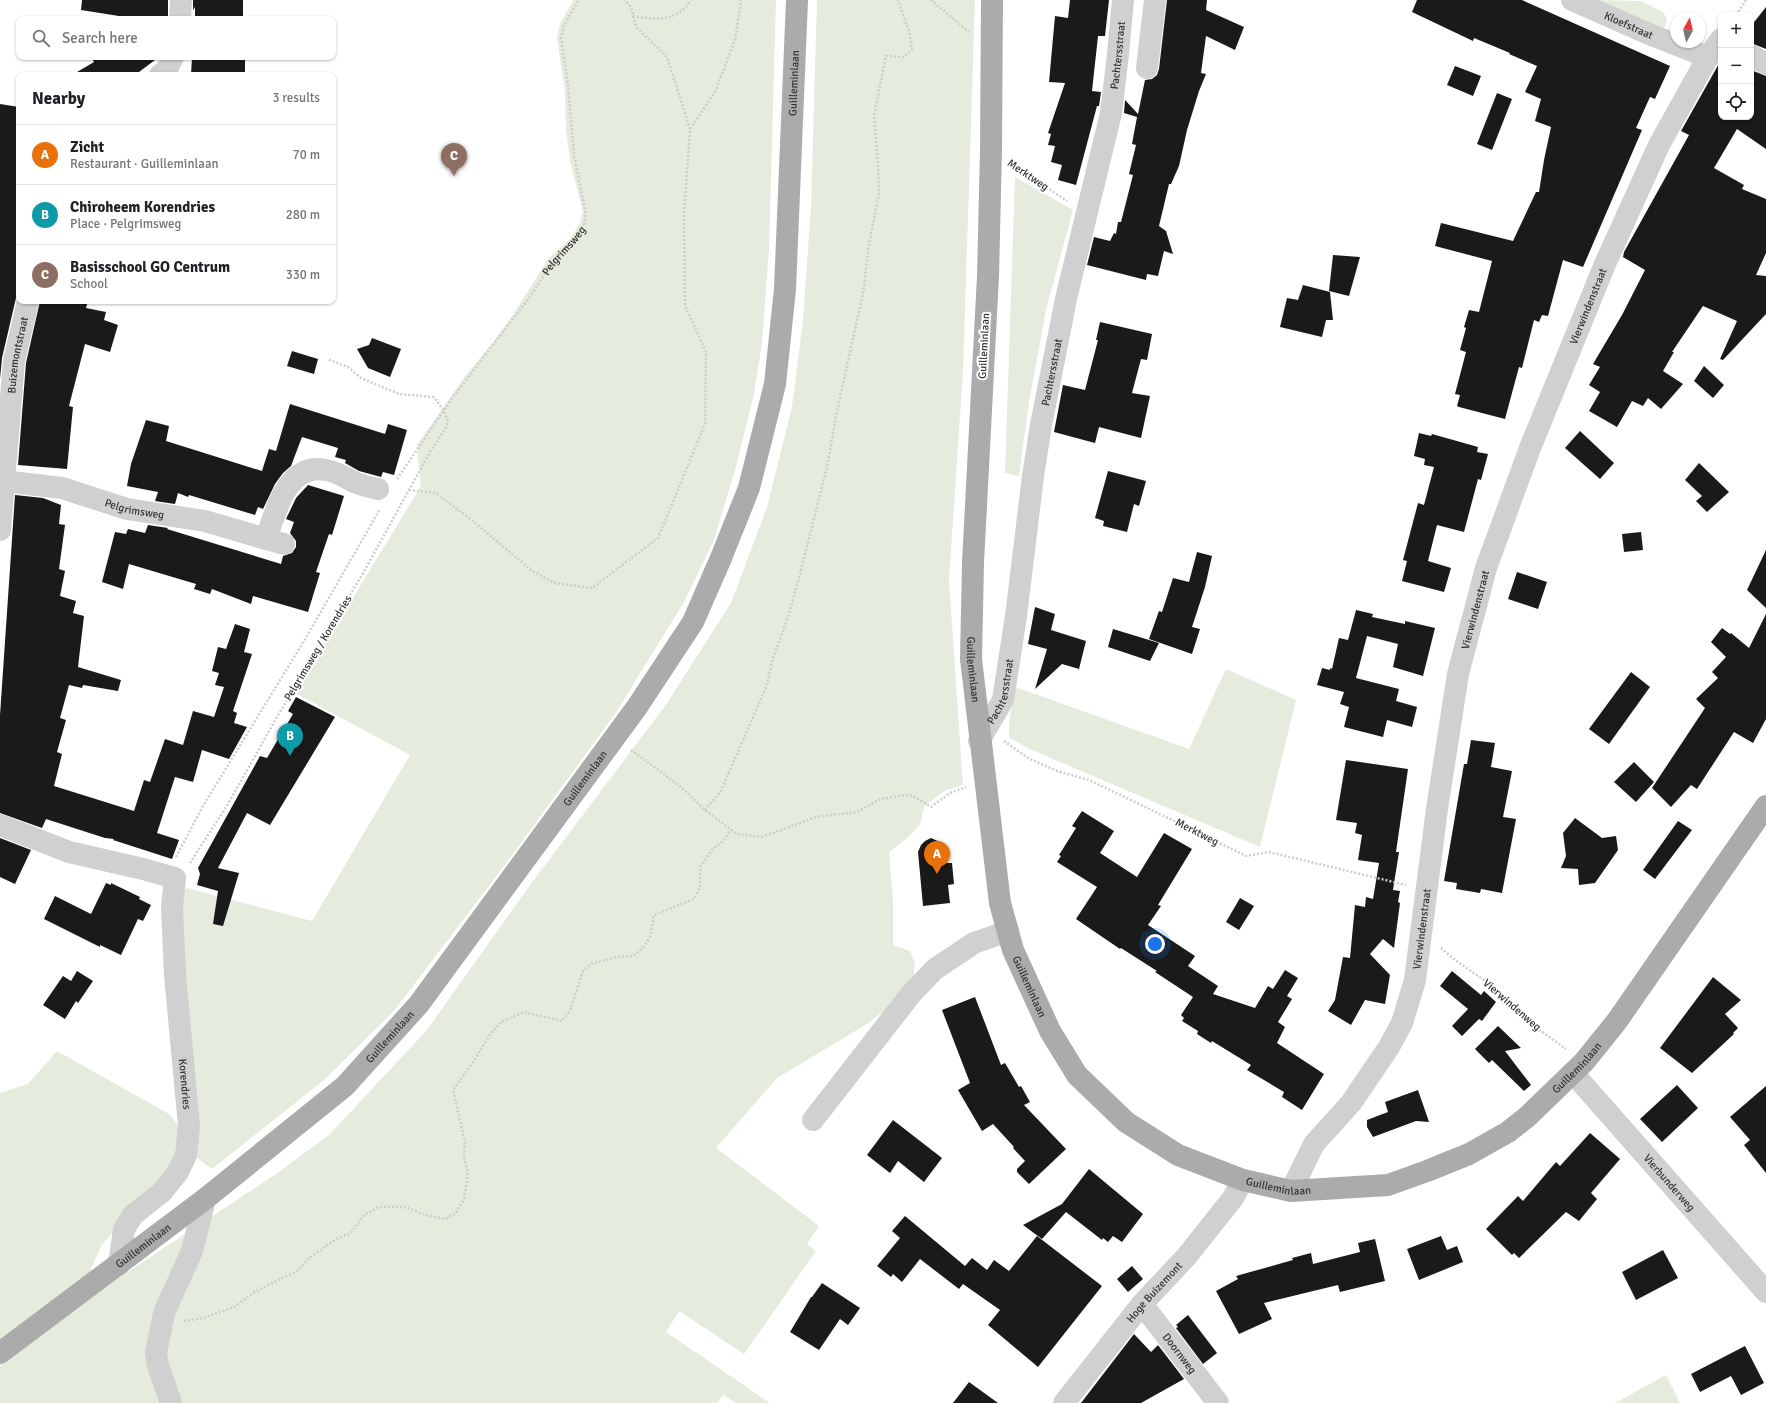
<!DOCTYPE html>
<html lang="en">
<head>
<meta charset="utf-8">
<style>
  :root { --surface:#fff; --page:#f2f2f2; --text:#202124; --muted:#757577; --line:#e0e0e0; --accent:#111827 }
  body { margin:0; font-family:Signika,sans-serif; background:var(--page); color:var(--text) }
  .controls { position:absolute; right:12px; top:12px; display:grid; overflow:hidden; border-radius:8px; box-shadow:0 1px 3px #0004 }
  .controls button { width:36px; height:36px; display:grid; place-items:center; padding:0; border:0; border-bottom:1px solid var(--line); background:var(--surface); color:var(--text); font:20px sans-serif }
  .compass { position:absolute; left:1670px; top:12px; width:36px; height:36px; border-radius:50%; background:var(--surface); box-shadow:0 1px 3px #0004; rotate:8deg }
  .you { position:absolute; left:1155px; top:944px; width:14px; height:14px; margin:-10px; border:3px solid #fff; border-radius:50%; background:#1a73e8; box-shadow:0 0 0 6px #1a73e833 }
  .badge { display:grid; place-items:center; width:26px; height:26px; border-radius:50%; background:var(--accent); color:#fff; font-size:13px; font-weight:700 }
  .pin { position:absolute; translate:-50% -33px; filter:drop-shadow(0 1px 2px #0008) }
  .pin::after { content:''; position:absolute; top:21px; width:14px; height:12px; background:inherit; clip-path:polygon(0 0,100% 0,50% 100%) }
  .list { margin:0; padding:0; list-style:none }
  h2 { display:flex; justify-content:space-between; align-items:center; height:52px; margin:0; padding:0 16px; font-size:17px }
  h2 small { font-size:13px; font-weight:400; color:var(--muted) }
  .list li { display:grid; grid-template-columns:26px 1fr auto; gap:12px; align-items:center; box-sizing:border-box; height:60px; padding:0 16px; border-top:1px solid var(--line) }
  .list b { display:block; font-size:15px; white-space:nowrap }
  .list p { margin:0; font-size:13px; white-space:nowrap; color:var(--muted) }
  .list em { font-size:13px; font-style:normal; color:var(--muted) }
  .icon { flex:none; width:22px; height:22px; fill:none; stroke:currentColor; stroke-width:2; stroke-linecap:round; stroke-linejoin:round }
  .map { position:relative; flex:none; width:1766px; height:1403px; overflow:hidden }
  .search { position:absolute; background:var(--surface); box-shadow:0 1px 3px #0004; left:16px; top:16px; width:320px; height:44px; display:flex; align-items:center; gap:10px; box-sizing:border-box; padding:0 14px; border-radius:8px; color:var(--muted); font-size:15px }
  .panel { position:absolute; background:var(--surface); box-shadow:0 1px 3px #0004; left:16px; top:72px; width:320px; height:232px; border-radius:8px }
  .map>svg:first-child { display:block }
  .green { fill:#e5ecde }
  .building { fill:#1a1a1a }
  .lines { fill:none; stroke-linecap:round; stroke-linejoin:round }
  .path { stroke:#cdcdcd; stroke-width:2.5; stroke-dasharray:2 2; stroke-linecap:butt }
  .minor { stroke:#d0d0d0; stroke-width:22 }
  .major { stroke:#ababab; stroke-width:22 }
  .labels { text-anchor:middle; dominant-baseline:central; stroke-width:4; stroke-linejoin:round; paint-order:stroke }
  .street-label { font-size:11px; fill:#333; stroke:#fff }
</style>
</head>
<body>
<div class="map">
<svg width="1766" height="1403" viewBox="0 0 1766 1403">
  <rect width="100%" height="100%" fill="#fff"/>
  <g class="green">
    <path d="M574,0H776L769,249L762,343L754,394L736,467L714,540L684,602L617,711L507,862L394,1011L324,1080L212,1169L194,1156L179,906L183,893L187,888L312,921L410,755L295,693L421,486L417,445L463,379L493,342L515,312L548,259L571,238L580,223L583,212L570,161L566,129L565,91L557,38L560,23Z"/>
    <path d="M817,0H975L963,371L949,580L963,785L944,791L924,807L920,825L907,838L889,852L893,901V945L910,951L915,963L913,980L891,1006L867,1024L777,1078L716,1148L819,1226L807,1244L816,1251L744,1354L679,1311L666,1332L770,1403H736L723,1395L717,1403H0V1093L28,1084L57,1051L169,1114L180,1127V1151L171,1171L128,1215L101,1246L91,1269L102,1289L276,1174L329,1135L427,1030L533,881L665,706L731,603L767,507L792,407L803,320L811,207Z"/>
    <path d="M1593,0L1641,1L1663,12L1667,19L1666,25L1662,30Z"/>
    <path d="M1015,177L1073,210L1046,310L1029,402L1019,476L1005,473Z"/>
    <path d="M1226,669L1296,700L1260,847L1027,748L1009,737V723L1015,687L1189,749Z"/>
    <path d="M1666,1375L1680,1403H1615Z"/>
  </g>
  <g class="building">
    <path d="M82,0H168V19H119V16L81,10Z"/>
    <path d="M193,0H243V19H195V7L193,10Z"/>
    <path d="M1070,0H1109L1105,36H1098L1092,91L1101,92L1099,106H1097L1076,185L1058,180L1062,165L1051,162L1055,146L1048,145L1051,134L1048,133L1065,83L1049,82L1055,16L1068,18Z"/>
    <path d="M1167,0H1207L1206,10L1244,27L1235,50L1206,36L1201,73L1206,74L1199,91L1187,130L1179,166L1171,184H1169L1159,226L1166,231L1173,254L1164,251L1158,276L1147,274L1146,280L1087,265L1094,237L1110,241L1114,233L1116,234L1118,222H1121L1133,175L1129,174L1136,145L1132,144L1137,117L1124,113L1125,100L1138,114L1145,80L1152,79L1157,75L1159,69Z"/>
    <path d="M1417,0H1522L1670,66L1655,99L1650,97L1636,128L1642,130L1583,267L1563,260L1548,316L1542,315L1539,322L1534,320L1522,368L1519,367L1505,419L1459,407L1457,406L1460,395L1455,394L1466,352L1460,350L1466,328L1464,327L1469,310L1479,312L1492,261L1435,246L1441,223L1513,241L1536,192H1539L1544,160L1551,127L1535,121L1541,99L1525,92L1537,66L1509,54L1510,53L1474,38L1473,41L1412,12Z"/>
    <path d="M1766,7V49L1751,43V26Z"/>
    <path d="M91,57H159L135,75H72L94,62Z"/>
    <path d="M192,57H245V75H191Z"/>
    <path d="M1721,60V117H1751V70L1766,76V149L1737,129L1714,168L1744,185L1742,189L1766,199V253L1756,275L1766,276V314L1723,360L1720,359L1737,321L1703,306L1672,352H1674L1663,371L1683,384L1661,409L1648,398L1643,406L1632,401L1617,427L1589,411L1600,392L1589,385L1600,367L1593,364L1622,315L1645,270L1623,257L1624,252L1689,135L1681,131Z"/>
    <path d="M1455,66L1481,76L1473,96L1447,85Z"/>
    <path d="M1497,93L1512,99L1492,150L1477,144Z"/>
    <path d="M0,104L19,107V292L16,298L2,358L0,379Z"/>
    <path d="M1333,255L1360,257L1349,296L1329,291Z"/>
    <path d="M1303,285L1330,292L1333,320H1326L1322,337L1280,327L1287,298L1298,300Z"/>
    <path d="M40,301H88L86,308L106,312L104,320L118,325L110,352L85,344L69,406L73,407L67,469L18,465L26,363Z"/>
    <path d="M1100,322L1152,334L1147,360L1141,359L1132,393L1150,396L1141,438L1099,427L1095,443L1054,432L1063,385L1085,390L1098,340H1096Z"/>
    <path d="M372,338L401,349L390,377L368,368L357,349L369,345Z"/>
    <path d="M292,351L318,359L314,374L287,366Z"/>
    <path d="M1704,366L1724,385L1713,398L1694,381Z"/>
    <path d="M290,404L385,434L388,424L407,430L394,475L383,472L381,477L359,471L345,463L346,460L335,457L338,448L302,437L291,466L283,473L275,484L263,509L258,507L255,515L189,495L188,497L178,493L175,504L155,501L158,492L127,486L131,464L146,420L169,426L166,441L262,471L269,449L276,451Z"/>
    <path d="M1580,431L1614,463L1600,479L1565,448Z"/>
    <path d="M1419,433L1431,436L1432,434L1478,447L1477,452L1488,454L1481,480L1478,479L1464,532L1437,525L1428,561L1451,568L1444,592L1402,581L1407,561L1403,560L1418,503L1424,505L1434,467L1424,465L1425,459L1414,456Z"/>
    <path d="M1699,463L1729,492L1707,512L1696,501L1702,496L1685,480Z"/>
    <path d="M1108,471L1146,481L1139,506L1134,504L1127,532L1103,526L1104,521L1095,518Z"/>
    <path d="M308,485L344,496L332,535L329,534L316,572L320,573L308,612L253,596L251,604L212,589L210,594L194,589L196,584L129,564L123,589L102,582L115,532L126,534L128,529L145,533L148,525L168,528L167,529L281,564L283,556L292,553L296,547V541L290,533L294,522L286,519L296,498Z"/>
    <path d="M15,495L43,498L61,505L59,524L65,525L59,569L65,571L60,596L76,601L73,613L84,616L78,667L121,680L118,691L83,685L82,688L69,685L60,718L66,720L57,752L62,754L54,786L134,811L144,780L150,782L165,739L183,745L193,711L214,717L224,687L215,685L219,673L212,671L218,647L226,649L235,624L250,629L244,652L252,654L233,711L237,713L234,723L247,727L229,759L202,750L193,782L175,777L157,833L179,840L172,859L113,840L114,839L105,838L46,819L42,828L0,813V715Z"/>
    <path d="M1641,532L1643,550L1624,552L1622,534Z"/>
    <path d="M1766,550V608L1747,590Z"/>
    <path d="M1197,552L1212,556L1205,587L1192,627L1200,629L1192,654L1149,639L1159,611L1162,612L1173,578L1189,582Z"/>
    <path d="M1517,572L1547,582L1538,609L1508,599Z"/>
    <path d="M1035,607L1055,614L1051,630L1086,641L1079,669L1062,664L1035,689L1047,649L1028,644Z"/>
    <path d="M1356,610L1373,614L1372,617L1405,624V621L1435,628L1423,676L1393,667L1398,644L1367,636L1356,678L1399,689L1396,701L1417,707L1412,727L1387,720L1383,737L1344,727L1349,707L1340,704L1344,692L1317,685L1322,668L1330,670V668L1332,669L1339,638L1348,640Z"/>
    <path d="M1766,614V719L1753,743L1734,732L1697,789L1691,785L1671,807L1652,788L1705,708L1696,699L1718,678L1712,672L1726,657L1711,642L1722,628L1730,634L1731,633L1749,648Z"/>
    <path d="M1113,629L1159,643L1150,661L1108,647Z"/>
    <path d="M1631,672L1650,687L1609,744L1589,729Z"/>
    <path d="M296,697L335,717L270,825L247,813L218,868L239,873L223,926L213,924L218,891L197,885L200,874L198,868L260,756L267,758L293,714L288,711Z"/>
    <path d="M1471,740L1495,743L1491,767L1512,771L1503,817L1516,819L1502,893L1481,889L1480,893L1456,889L1457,883L1444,881L1464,764H1467Z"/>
    <path d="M1346,760L1408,769L1396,852H1399L1393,890L1400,891L1398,902L1400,903L1394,948L1383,939L1370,954L1390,975L1385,1004L1365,1000L1351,1025L1328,1011L1335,1000L1343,957L1350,958L1355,905L1365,907L1366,897L1373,899L1379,863L1358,860L1362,835L1355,833L1357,823L1336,820Z"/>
    <path d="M1634,762L1654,782L1636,802L1614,782Z"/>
    <path d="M1082,811L1114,831L1100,853L1137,877L1164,833L1192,849L1158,905L1161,906L1148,925L1195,956L1188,966L1218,986L1213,994L1255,1008L1268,986L1273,989L1285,970L1298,978L1287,996L1292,999L1278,1022L1285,1027L1277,1043L1324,1074L1302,1110L1282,1097L1284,1092L1247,1070L1251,1065L1212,1041L1211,1043L1197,1034L1198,1031L1182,1021L1184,1018L1181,1015L1193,997L1155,972L1157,971L1121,948L1120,949L1076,919L1097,887L1057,862L1061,856L1059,855L1076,828L1072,826Z"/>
    <path d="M1575,818L1602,838L1616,836L1618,850L1595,883L1579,885L1578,869L1561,868L1566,856L1563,833Z"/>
    <path d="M1678,821L1692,830L1655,879L1643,870Z"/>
    <path d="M0,838L31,850L15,884L0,877Z"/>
    <path d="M931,838L940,842L943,845L947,863H952L954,884L948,885L950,903L923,906L918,852L921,845L925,841Z"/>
    <path d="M106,883L111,885V883L140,897L139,899L151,905L143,921L138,919L121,955L100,945V947L44,919L55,896L91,914Z"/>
    <path d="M1240,898L1254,906L1239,930L1226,922Z"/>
    <path d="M77,971L93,981L78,1003L76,1001L65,1019L43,1005L63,976L71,981Z"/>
    <path d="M1452,971L1481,995L1484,991L1496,1002L1482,1021L1479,1019L1462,1036L1452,1026L1468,1009L1440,986Z"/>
    <path d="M1713,977L1741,1000L1725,1014L1738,1028L1733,1033L1734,1034L1692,1073L1660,1048Z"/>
    <path d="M975,997L1001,1065L1005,1063L1019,1087L1021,1086L1030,1102L1024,1105L1066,1149L1029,1184L1017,1172V1169L1025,1161L1013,1148L1014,1147L993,1124L982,1131L958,1090L970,1083L942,1010Z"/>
    <path d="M1498,1026L1521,1048L1505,1051L1531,1085L1524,1091L1492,1060L1489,1063L1475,1049Z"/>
    <path d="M1677,1085L1698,1108L1662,1142L1640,1119Z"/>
    <path d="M1766,1086V1173L1744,1145L1750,1140L1730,1117Z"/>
    <path d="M1418,1090L1429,1122L1416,1121L1373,1137L1367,1127V1120L1388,1112L1385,1102Z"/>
    <path d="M893,1120L942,1158L924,1182L898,1161L890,1173L867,1155Z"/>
    <path d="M1590,1133L1620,1159L1591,1193L1597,1199L1579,1221L1566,1212L1519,1258L1514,1253L1512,1255L1486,1229L1518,1196L1523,1201L1556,1162L1560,1166Z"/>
    <path d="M1089,1169L1143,1214L1122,1242L1113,1236L1108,1242L1103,1238L1102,1240L1066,1212L1042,1239L1023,1225L1062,1204Z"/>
    <path d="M905,1216L965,1266L972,1258L987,1270L994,1260L1009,1271L1037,1236L1102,1286L1038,1367L988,1325L1000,1310L963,1284L959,1289L920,1259L902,1282L893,1274L891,1277L877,1266L900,1238L892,1231Z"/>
    <path d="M1441,1236L1447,1250L1457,1246L1463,1262L1419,1280L1407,1249Z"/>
    <path d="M1375,1239L1385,1281L1340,1292L1338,1285L1264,1303L1272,1319L1239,1334L1216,1291L1238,1279L1236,1276L1293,1260L1292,1258L1311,1253L1313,1264L1360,1252L1358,1243Z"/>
    <path d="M1663,1250L1678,1278L1636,1300L1622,1272Z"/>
    <path d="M1132,1266L1143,1279L1128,1292L1117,1279Z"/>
    <path d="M822,1283L860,1308L848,1325L840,1319L819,1350L790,1332L811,1297H812Z"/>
    <path d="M1188,1315L1217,1353L1203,1364L1176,1328L1178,1327L1176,1325Z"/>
    <path d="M1134,1334L1151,1352L1158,1345L1184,1379L1141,1403H1081Z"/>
    <path d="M1745,1346L1764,1383L1741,1395L1731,1376L1700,1392L1691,1374Z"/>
    <path d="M969,1382L998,1403H953Z"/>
  </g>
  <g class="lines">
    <g class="path">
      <path d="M931,0L969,32"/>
      <path d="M1736,15L1746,0"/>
      <path d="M633,16C655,20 678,22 691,0"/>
      <path d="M690,129L715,92L735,40L741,0"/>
      <path d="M1013,165L1067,201"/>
      <path id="s1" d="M397,479L453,397L532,294L551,264L576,237L584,225L586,215L574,155L568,85L561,38L564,25L579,0"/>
      <path d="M409,490L436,493L473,521L531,570L554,583L592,588L658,538L705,424L706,352L685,306L684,215L690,129L667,57L636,27L631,7L625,0"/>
      <path d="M1004,741L1028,758L1057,771L1089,780L1187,827L1246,856L1269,852L1406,885"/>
      <path d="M631,750L681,787L705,810L737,834L762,837L816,817L857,812L881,799L905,795L913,796L931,807L950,793L966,787"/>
      <path d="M705,810L721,791L767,685L772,661L788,617L799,578L827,467L836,416L864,288L868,250L879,193L878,165L874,116L886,56L904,57L912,50L910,35L898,0"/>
      <path d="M176,857L203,806L304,641L380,509"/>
      <path d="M190,863L228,804L277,717L362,575L431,450L446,428L448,421L444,411L434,397L399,394L361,378L348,367L327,359"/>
      <path d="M1441,948L1455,960L1497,989L1538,1029L1566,1049"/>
      <path d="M184,1321L203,1318L234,1307L256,1291L297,1271L308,1259L336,1239L351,1233L364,1215L378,1207H406L422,1214L445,1219L456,1213L464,1199L468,1174L464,1157L465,1142L453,1090L473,1062L491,1033L501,1022L524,1012L562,1021L570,1011L583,971L591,964L617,957L633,956L643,948L650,937L654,915L694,899L700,888V867L713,849L723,841L731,830"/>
    </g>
    <g class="minor">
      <path id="s2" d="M1572,0L1649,34L1708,57"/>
      <path d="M180,19L181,0"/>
      <path d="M1751,55L1766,64"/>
      <path d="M1147,68L1155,0"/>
      <path d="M160,75L166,71L173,57"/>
      <path id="s3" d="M3,481L62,488L127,509L205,521L266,539C276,511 287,462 326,470C337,472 345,477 354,482C361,485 370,487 378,489"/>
      <path id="s4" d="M0,530L14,361L28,301"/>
      <path d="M266,539L284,544"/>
      <path id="s5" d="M979,741L1003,700L1016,616L1033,476L1041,425L1066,299L1111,113L1118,54L1123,0"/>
      <path id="s6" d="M0,825L69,852L143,869L175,878L172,907L175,975L189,1126L186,1155L178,1172L162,1192L133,1215L124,1229L119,1265"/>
      <path id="s7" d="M1573,1073L1766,1292"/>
      <path d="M813,1120L911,994L935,969L974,943L1008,931"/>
      <path id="s8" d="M1291,1191L1314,1144L1351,1103L1389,1047L1402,1023L1415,980L1437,809L1458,674L1486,568L1530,448L1605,264L1659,145L1708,57L1721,39"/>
      <path id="s9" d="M1142,1304L1218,1403"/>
      <path d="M171,1403L158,1366L156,1353L164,1313L192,1251L205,1199"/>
      <path id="s10" d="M1064,1403L1142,1304L1187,1256L1233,1198L1243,1180"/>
    </g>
    <g class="major">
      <path id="s11" d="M992,0L991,150L988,276L973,563L971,659L1000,903L1013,950L1050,1031L1077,1075L1126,1122L1178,1155L1243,1180L1291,1191L1388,1185L1427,1171L1469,1154L1508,1132L1527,1117L1584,1062L1617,1021L1766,806"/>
      <path id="s12" d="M0,1353L205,1199L345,1086L419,1004L637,707L693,622L721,558L749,488L775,384L785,289L797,0"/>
    </g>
  </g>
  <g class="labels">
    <g class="street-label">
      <text stroke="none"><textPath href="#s2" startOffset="62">Kloefstraat</textPath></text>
      <text stroke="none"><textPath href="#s5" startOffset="703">Pachtersstraat</textPath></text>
      <text stroke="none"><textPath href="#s12" startOffset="1571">Guilleminlaan</textPath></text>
      <text transform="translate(1028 175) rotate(34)">Merktweg</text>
      <text stroke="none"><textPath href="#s1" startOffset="283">Pelgrimsweg</textPath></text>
      <text stroke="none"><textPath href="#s8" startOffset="947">Vierwindenstraat</textPath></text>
      <text transform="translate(984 346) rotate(-87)">Guilleminlaan</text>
      <text stroke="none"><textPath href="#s4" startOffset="176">Buizemontstraat</textPath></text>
      <text stroke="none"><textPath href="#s5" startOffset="379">Pachtersstraat</textPath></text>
      <text stroke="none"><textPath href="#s3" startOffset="135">Pelgrimsweg</textPath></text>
      <text stroke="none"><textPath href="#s8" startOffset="623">Vierwindenstraat</textPath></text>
      <text transform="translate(318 648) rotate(-59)">Pelgrimsweg / Korendries</text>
      <text stroke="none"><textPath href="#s11" startOffset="670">Guilleminlaan</textPath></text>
      <text stroke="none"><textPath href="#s5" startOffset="55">Pachtersstraat</textPath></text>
      <text stroke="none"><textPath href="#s12" startOffset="827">Guilleminlaan</textPath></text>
      <text transform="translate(1197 832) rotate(27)">Merktweg</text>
      <text stroke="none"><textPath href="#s8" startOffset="299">Vierwindenstraat</textPath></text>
      <text stroke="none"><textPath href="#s11" startOffset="994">Guilleminlaan</textPath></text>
      <text transform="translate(1512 1005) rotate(41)">Vierwindenweg</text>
      <text stroke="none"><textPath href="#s12" startOffset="503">Guilleminlaan</textPath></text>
      <text stroke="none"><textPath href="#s11" startOffset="1666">Guilleminlaan</textPath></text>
      <text stroke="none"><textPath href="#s6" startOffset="390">Korendries</textPath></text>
      <text stroke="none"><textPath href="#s7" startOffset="146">Vierbunderweg</textPath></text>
      <text stroke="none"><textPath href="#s11" startOffset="1330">Guilleminlaan</textPath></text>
      <text stroke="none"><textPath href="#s12" startOffset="179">Guilleminlaan</textPath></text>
      <text stroke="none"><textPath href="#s10" startOffset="143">Hoge Buizemont</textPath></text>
      <text stroke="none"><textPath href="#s9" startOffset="62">Doornweg</textPath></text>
    </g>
  </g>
</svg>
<div class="controls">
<button>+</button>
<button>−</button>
<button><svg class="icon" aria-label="locate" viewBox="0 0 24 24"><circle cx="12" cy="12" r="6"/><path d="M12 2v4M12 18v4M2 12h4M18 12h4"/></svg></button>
</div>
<svg class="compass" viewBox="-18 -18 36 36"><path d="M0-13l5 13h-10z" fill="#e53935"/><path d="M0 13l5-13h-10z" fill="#757577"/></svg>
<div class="you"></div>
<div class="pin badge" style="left:937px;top:874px;background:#e8710a">A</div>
<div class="pin badge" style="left:290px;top:756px;background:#0f9aa8">B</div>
<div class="pin badge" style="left:454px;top:176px;background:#8d6e63">C</div>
<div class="search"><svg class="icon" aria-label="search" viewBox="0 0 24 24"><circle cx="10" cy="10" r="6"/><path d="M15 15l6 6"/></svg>Search here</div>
<section class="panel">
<h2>Nearby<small>3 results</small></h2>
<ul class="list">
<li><span class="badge" style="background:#e8710a">A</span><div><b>Zicht</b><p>Restaurant · Guilleminlaan</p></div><em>70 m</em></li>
<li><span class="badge" style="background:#0f9aa8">B</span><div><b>Chiroheem Korendries</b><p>Place · Pelgrimsweg</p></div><em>280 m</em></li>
<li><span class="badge" style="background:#8d6e63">C</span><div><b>Basisschool GO Centrum</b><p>School</p></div><em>330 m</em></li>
</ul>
</section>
</div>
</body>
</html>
